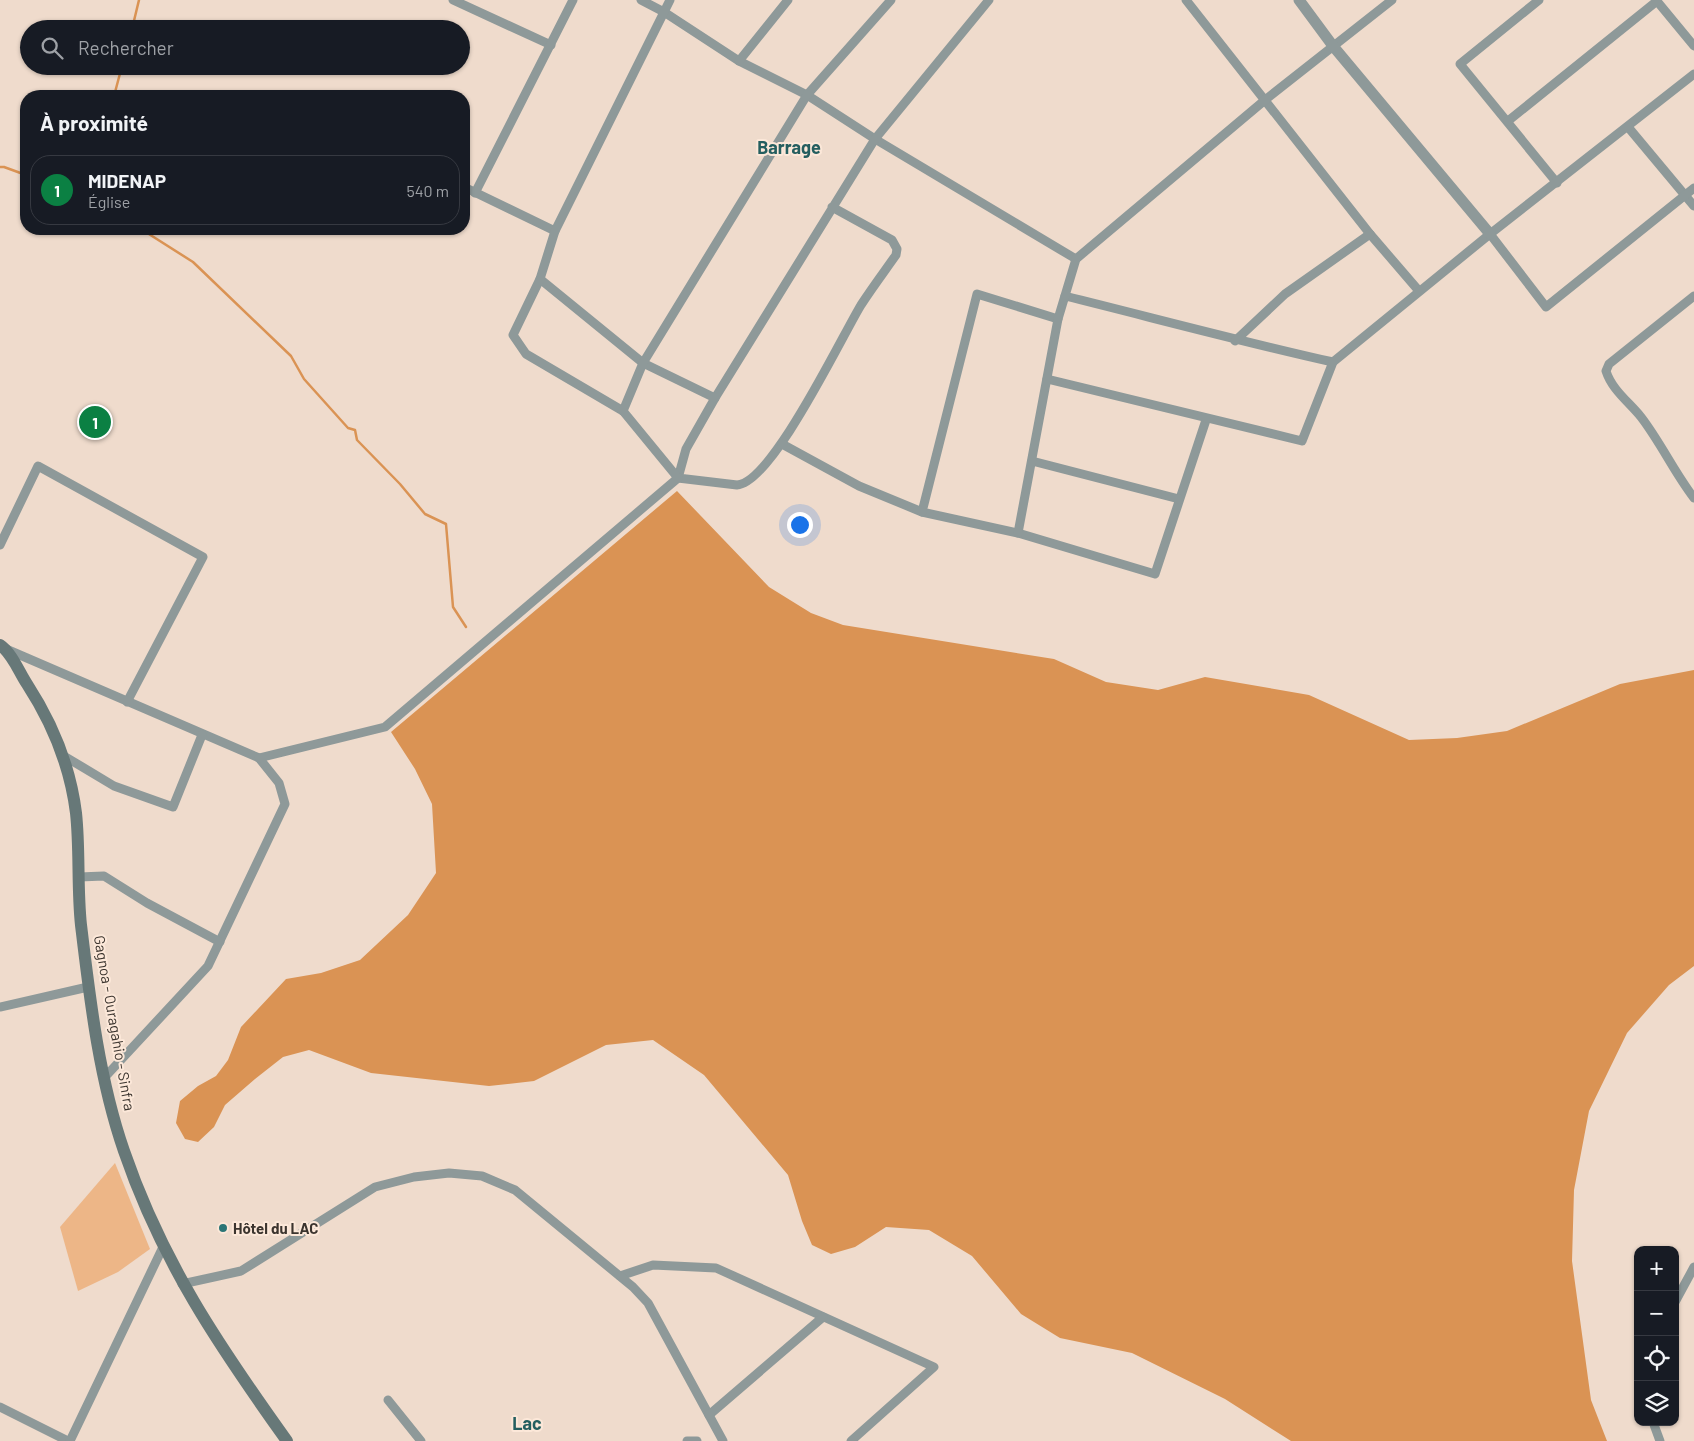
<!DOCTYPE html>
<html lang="fr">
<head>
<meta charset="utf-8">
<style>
  :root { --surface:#171b24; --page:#242831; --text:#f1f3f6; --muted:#9ea1a6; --line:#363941; --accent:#0b8043 }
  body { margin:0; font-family:Barlow,sans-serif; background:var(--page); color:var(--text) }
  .controls { position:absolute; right:15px; bottom:15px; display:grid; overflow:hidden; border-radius:10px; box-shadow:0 1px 4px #0004 }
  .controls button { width:45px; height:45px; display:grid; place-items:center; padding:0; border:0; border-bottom:1px solid var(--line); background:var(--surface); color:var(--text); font:25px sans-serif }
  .you { position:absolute; left:799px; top:524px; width:18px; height:18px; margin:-12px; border:4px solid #fff; border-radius:50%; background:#1a73e8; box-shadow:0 0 0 8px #1a73e833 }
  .badge { display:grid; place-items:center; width:32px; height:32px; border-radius:50%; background:var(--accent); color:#fff; font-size:16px; font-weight:700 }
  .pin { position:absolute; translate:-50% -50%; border:2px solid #fff; box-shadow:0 1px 5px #0006 }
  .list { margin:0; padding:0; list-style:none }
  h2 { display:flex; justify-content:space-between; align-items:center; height:65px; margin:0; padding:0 20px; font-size:21px }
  h2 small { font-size:16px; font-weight:400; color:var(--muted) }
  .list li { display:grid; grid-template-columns:32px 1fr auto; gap:15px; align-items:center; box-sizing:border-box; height:70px; margin:0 10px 10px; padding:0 10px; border:1px solid var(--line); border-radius:20px }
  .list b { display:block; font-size:19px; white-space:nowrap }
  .list p { margin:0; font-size:16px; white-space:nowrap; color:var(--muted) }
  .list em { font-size:16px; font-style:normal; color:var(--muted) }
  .icon { flex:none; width:28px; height:28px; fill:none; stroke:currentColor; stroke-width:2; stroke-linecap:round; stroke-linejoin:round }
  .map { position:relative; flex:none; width:1694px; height:1441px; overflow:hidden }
  .search { position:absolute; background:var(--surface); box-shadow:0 1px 4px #0004; left:20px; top:20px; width:450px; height:55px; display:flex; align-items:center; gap:12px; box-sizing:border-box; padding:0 18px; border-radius:28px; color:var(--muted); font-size:19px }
  .panel { position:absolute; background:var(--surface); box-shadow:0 1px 4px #0004; left:20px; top:90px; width:450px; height:145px; border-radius:20px }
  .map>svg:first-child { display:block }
  .green { fill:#edb687 }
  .water { fill:#da9354 }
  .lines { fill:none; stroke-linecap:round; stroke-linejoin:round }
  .stream { stroke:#da9354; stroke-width:2.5 }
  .minor { stroke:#8e9999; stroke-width:9 }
  .tertiary { stroke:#8e9999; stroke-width:11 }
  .secondary { stroke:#677878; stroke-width:12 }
  .poi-dot { fill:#2b7576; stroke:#fce8d9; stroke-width:2 }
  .labels { text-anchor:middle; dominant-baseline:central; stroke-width:4; stroke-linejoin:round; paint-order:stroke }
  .street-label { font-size:15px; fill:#3b342e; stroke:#fce8d9 }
  .poi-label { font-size:15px; font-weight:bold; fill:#3b342e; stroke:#fce8d9; text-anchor:start }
  .quarter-label { font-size:18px; font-weight:bold; fill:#245e5f; stroke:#fce8d9 }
</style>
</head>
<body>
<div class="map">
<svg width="1694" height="1441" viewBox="0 0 1694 1441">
  <rect width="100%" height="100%" fill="#efdbcc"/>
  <path class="green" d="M115,1163L150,1249L118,1272L78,1291L60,1227Z"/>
  <path class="water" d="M677,491L769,587L811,613L843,625L1054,659L1106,682L1158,690L1205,677L1309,695L1409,740L1457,738L1507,731L1620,684L1694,670V966L1669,985L1627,1033L1589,1111L1574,1190L1572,1261L1591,1400L1607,1441H1291L1225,1399L1132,1353L1060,1338L1021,1314L972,1256L929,1230L886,1227L855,1247L831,1254L812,1245L802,1221L788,1175L704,1075L653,1040L606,1045L534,1081L489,1086L371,1073L309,1050L283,1057L255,1079L225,1105L214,1127L198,1142L185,1139L176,1123L180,1101L198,1086L216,1076L228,1060L241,1027L286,979L321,973L360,960L408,915L436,873L432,804L415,769L391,732Z"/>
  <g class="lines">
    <g class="stream">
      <path d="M132,29L139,0"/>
      <path d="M114,96L122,66"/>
      <path d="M0,167H4L26,175"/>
      <path d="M141,229L193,262L291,356L304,379L348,428L355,430L357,440L400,484L425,514L446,524L453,607L466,627"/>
    </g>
    <g class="minor">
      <path d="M453,0L551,45"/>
      <path d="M641,0L664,12L739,61L807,95L875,139L1076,259"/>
      <path d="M1186,0L1370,234L1419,291"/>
      <path d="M1539,0L1460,64L1557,183"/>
      <path d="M1656,0L1694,46"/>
      <path d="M739,61L788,0"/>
      <path d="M1508,121L1657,1"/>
      <path d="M1628,127L1694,206"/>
      <path d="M464,187L555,231"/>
      <path d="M475,193L573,0"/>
      <path d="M832,207L892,240L897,249L896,255C884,272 872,288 861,305C841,338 772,483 737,485L678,478L686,449L715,398L875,139L989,0"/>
      <path d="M1490,234L1546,307L1694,188"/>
      <path d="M540,279L643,363L715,398"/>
      <path d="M1065,296C1154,318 1243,342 1333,362"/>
      <path d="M1694,296L1609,364L1606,371C1612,390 1629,402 1641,417C1661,443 1674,472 1694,498"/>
      <path d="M1058,319L977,294L922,512L1018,533L1155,574L1206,420"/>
      <path d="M1235,341L1285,294L1370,234"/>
      <path d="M1047,379L1302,441L1333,362L1490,234L1694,74"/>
      <path d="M623,411L526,354L513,335L540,279L555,231L670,0"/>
      <path d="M782,444L859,486L922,512"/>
      <path d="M1032,461L1179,499"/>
      <path d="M1018,533L1058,319L1076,259L1265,100L1392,0"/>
      <path d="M0,545L38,466L203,557L127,702"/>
      <path d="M6,649L259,758L279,783L285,804L208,966L105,1077"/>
      <path d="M64,756L114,786L173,807L202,735"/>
      <path d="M259,758L385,727L678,478L623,411L643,363L807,95L891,0"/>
      <path d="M79,877L104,876L147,903L220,942"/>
      <path d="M0,1007L88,987"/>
      <path d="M620,1276L653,1265L716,1268L934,1367L851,1441"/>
      <path d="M182,1284L241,1271L375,1187L414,1177L449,1173L482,1176L515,1190L633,1287L648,1303L723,1441"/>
      <path d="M1675,1302L1694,1267"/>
      <path d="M388,1400L421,1441"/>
      <path d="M0,1407L68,1441"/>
      <path d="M709,1415L823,1317"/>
      <path d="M1653,1422L1660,1441"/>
      <path d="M70,1441L163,1247"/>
      <path d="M687,1441H697"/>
    </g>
    <path class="tertiary" d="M1299,0L1333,46L1490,234"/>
    <path class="secondary" d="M0,645C12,653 19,672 27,684C53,724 70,765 76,813C80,850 77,888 81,925C90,1000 99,1079 124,1151C162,1262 219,1346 287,1441"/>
  </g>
  <circle class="poi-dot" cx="223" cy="1228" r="5"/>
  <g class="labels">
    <g class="street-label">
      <text transform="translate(115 1023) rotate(80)">Gagnoa - Ouragahio - Sinfra</text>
    </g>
    <g class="poi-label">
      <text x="233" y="1228">Hôtel du LAC</text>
    </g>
    <g class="quarter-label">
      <text x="789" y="147">Barrage</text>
      <text x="527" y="1423">Lac</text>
    </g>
  </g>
</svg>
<div class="controls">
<button>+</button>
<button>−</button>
<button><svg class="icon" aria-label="locate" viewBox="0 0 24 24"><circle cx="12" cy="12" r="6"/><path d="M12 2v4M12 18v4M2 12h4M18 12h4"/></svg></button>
<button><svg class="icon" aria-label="layers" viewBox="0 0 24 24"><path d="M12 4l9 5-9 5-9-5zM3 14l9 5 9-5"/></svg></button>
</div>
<div class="you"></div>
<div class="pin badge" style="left:95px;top:422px">1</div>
<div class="search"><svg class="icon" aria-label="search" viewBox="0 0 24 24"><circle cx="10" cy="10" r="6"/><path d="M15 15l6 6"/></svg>Rechercher</div>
<section class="panel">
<h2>À proximité<small></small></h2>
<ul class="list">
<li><span class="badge">1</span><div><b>MIDENAP</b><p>Église</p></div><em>540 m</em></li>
</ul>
</section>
</div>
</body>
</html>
